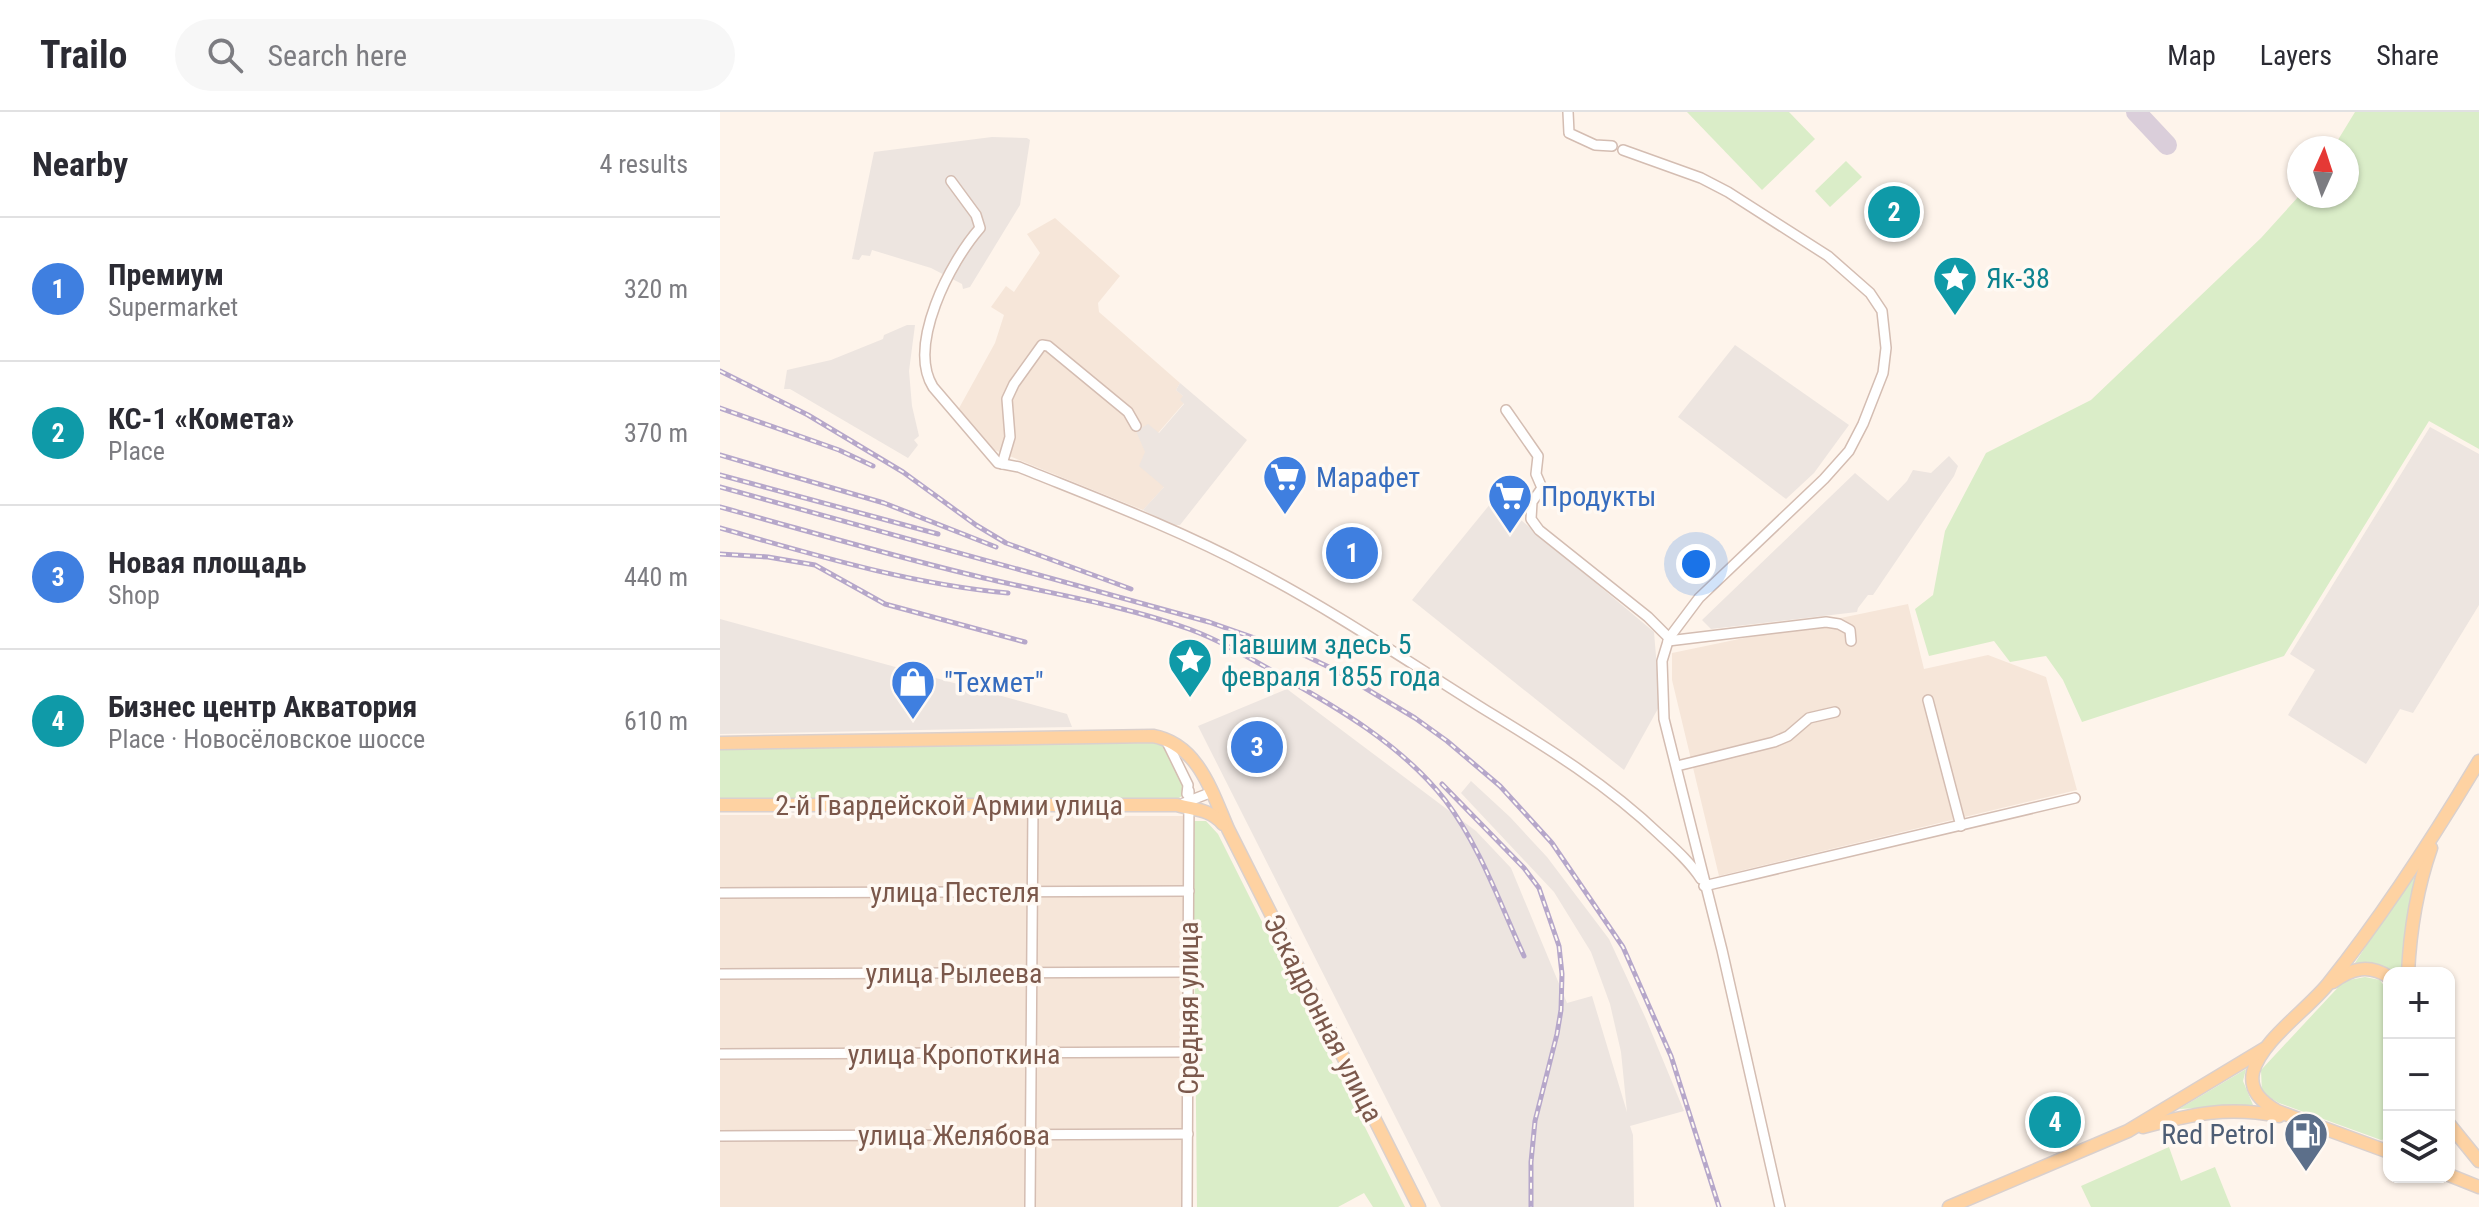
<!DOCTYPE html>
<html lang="en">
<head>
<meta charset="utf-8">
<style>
  :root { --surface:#fff; --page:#f7f7f7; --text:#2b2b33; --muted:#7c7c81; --line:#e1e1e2; --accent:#0f766e }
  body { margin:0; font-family:"Roboto Condensed",sans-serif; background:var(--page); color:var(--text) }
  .controls { position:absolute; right:24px; bottom:24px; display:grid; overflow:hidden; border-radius:16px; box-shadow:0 2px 6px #0004 }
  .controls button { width:72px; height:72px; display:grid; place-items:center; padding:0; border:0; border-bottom:2px solid var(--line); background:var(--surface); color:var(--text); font:40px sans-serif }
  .compass { position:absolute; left:1567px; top:24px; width:72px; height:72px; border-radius:50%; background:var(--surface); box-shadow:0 2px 6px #0004; rotate:3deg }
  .you { position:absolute; left:976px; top:452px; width:28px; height:28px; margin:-20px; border:6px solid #fff; border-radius:50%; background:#1a73e8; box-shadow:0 0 0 12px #1a73e833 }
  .badge { display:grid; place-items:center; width:52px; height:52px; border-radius:50%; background:var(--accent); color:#fff; font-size:26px; font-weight:700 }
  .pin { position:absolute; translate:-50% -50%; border:4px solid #fff; box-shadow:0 2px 8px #0006 }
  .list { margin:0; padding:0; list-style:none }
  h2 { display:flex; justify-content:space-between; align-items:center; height:104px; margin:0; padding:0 32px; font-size:34px }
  h2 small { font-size:26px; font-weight:400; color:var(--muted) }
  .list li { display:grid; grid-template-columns:52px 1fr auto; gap:24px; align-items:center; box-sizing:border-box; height:144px; padding:0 32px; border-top:2px solid var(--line) }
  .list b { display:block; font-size:30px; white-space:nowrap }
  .list p { margin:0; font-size:26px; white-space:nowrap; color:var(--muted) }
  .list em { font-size:26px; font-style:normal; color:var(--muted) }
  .icon { flex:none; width:44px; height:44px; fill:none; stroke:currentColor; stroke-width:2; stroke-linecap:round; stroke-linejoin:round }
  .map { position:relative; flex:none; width:1759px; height:1095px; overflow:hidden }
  header { display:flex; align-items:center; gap:48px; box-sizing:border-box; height:112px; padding:0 40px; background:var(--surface); border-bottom:2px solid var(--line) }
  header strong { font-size:38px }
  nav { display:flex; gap:44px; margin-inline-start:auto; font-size:28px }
  .search { width:560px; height:72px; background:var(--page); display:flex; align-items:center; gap:20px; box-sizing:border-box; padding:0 28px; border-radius:44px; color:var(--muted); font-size:30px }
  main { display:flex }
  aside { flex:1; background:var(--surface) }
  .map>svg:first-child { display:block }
  .residential { fill:#f6e6d9 }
  .industrial { fill:#ede5e0 }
  .green { fill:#daedc8 }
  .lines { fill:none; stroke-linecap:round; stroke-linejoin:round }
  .taxiway { stroke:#daceda; stroke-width:20 }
  .minor-casing { stroke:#d4bdb2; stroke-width:12 }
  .major-casing { stroke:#dad0cd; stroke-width:15 }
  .minor { stroke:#fff; stroke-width:9 }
  .major { stroke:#fed2a2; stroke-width:12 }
  .rail-casing { stroke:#b6a7ca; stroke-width:5 }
  .rail { stroke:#fff9f3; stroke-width:2; stroke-dasharray:6; stroke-linecap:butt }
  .labels { text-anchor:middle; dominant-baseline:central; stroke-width:7; stroke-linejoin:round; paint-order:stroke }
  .culture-label { font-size:28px; fill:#0d838f; stroke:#fff9f3; text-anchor:start }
  .shop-label { font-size:28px; fill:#366cbe; stroke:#fff9f3; text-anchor:start }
  .street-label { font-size:28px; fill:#7b584b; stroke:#fff9f3 }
  .service-label { font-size:28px; fill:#4e5e75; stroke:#fff9f3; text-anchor:end }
</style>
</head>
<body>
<header>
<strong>Trailo</strong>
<div class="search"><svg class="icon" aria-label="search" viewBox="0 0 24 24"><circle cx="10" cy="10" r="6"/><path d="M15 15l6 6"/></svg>Search here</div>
<nav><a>Map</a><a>Layers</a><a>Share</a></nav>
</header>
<main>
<aside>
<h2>Nearby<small>4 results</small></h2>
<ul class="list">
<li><span class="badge" style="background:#3f7fe0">1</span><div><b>Премиум</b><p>Supermarket</p></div><em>320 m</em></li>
<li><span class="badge" style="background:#0f9aa8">2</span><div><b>КС-1 «Комета»</b><p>Place</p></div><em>370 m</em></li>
<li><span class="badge" style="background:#3f7fe0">3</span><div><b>Новая площадь</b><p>Shop</p></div><em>440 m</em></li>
<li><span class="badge" style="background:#0f9aa8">4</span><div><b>Бизнес центр Акватория</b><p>Place · Новосёловское шоссе</p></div><em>610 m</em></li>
</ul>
</aside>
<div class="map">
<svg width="1759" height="1095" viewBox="0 0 1759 1095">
  <rect width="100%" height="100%" fill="#fef4eb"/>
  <g class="residential">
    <path d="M335,106L400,164L378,191L379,200L460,271L456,278L463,284L464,291L438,321L444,375L423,398L272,337L238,298L275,231L284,203L271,195L286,174L294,180L320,141L307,122Z"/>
    <path d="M1188,492L1204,557L1268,543L1326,565L1357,678L999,764L952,568V541Z"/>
    <path d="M0,703L463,704L471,1095H0Z"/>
  </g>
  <g class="industrial">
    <path d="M272,25L307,26L310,28L300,93L250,175L243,177L242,172L211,156L152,138L150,144L142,143L139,148L132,147L154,40Z"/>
    <path d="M187,213H195L189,259L192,294L199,324L194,328L198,333L188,346L70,277H64L67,258L111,248L163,227L164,223Z"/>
    <path d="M1015,233L1129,313L1094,361L1066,387L958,305Z"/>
    <path d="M460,271L527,328L460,413H451L423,398L444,375L419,354L425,340L416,319L428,312L439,321L464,292L460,288L463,284L456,278Z"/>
    <path d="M1710,315L1759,342V493L1693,601L1680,597L1646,652L1568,603L1595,558L1570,542Z"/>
    <path d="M1229,344L1238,354L1234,364L1153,483H1148L1138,496L1137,500L991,517L982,508L1135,361L1168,389L1187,369L1193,358L1211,361Z"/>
    <path d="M775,386L934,520L940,593L904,658L692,488Z"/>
    <path d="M0,507L347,602L352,615L0,622Z"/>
    <path d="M567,577L756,719L791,756L847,891L872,884L907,1000L901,940L890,892L871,840L834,780L741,681L751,669L790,705L827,745L889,827L926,907L964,999L910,1014L913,1023L914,1095H721L478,614Z"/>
  </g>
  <g class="green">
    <path d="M967,0H1069L1095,27L1042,78Z"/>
    <path d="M1635,0H1759V337L1709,309L1564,544L1362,610L1343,568L1326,544L1290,550L1274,529L1209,544L1195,497L1213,483L1225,419L1266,341L1371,288L1541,126L1579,84H1627V36H1613Z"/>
    <path d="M1126,49L1142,65L1110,95L1095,79Z"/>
    <path d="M438,631L447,637L465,675L462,684L457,687H0V635Z"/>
    <path d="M473,709H486L498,722L685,1095H653L644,1081L618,1095H477Z"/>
    <path d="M1692,763L1697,764L1683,861H1670L1650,851L1633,854Z"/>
    <path d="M1645,865L1660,868L1669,881V1026L1661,1028L1559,991L1542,981L1541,958L1624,869Z"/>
    <path d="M1526,957L1523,969L1533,993L1459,997Z"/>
    <path d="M1449,1035L1461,1069L1495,1055L1511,1095H1371L1361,1074Z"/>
  </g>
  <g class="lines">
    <path class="taxiway" d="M1416,0L1447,33"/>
    <g class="minor-casing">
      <g id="minor">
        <path d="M848,0L849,21L875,33L892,34"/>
        <path d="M903,38L981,66L1008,80L1108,144L1150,181L1162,199L1166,236L1163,261L1143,312L1129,339L1104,367L979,486L949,526L942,549L944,607L1002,838L1060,1095"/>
        <path d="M231,69L256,103L260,116C230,150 187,233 213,275L278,351L299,355C378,387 458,417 533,457C614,499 690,551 767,599C828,636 888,673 940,723C954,736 970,750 981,767"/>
        <path d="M786,298L818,344L816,362L822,376L812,390L811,407L819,418L928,505L949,526"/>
        <path d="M282,352L290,325L287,287L294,272L322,233L328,234L408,300L416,314"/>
        <path d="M948,529L1106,510L1119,512L1130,518L1131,529"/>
        <path d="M1208,588L1241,714"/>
        <path d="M447,630L468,673L467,682"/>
        <path d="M957,654L1054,630L1068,624L1089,606L1115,600"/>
        <path d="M464,691L492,680"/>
        <path d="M984,774L1355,686"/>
        <path d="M0,781L469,779"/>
        <path d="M0,862L468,860"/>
        <path d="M0,942L468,940"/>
        <path d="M0,1024L468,1022"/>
        <path d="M310,1095L313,694"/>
        <path d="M467,1095L469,679"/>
      </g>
    </g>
    <g class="major-casing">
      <g id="major">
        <path d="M0,631L433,624C478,632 492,680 508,717L699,1095"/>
        <path d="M0,693H457C475,698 490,697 503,712"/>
        <path d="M1688,861C1690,819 1697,776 1711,736"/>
        <path d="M1613,870C1632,856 1649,852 1669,865"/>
        <path d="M1729,1012L1759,1049"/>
        <path d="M1423,1015C1473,1002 1507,994 1559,1004"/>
        <path d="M1669,1040L1557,999C1542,990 1529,979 1533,960C1541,929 1587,898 1608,872C1664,802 1713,726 1759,649"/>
        <path d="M1729,1063L1759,1075"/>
        <path d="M1229,1095L1408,1019L1544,937"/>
      </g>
    </g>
    <use href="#minor" class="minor"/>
    <use href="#major" class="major"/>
    <g class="rail-casing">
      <g id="rail">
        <path d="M0,259L88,303L183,360L256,413L286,431L411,477"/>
        <path d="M0,296L119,338L153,354"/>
        <path d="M0,343L164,391L276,435"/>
        <path d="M0,363L218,422"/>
        <path d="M0,375L489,510L586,544L615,558L695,606L727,629L780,674L832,731L903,835L951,944L999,1095"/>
        <path d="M0,395C88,419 175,445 264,466C332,482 403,493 469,517C499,528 528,545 556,561C616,595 681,632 725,688C760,734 780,792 804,844"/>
        <path d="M0,416C95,443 189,472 288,481"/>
        <path d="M0,442L48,445L95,453L165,492L305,530"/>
        <path d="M722,672L804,756L819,776L839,834L842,862L841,898L837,922L815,1009L811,1050V1095"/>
      </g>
    </g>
    <use href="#rail" class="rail"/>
  </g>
  <defs>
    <g id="sight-pin" transform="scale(2.3)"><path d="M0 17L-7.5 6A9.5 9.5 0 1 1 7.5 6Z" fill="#0f9aa8" stroke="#fff9f3"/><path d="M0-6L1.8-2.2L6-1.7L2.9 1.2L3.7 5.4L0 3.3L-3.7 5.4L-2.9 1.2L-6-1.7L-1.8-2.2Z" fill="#fff"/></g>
    <g id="supermarket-pin" transform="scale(2.3)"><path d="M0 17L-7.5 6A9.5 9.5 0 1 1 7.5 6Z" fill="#3f7fe0" stroke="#fff9f3"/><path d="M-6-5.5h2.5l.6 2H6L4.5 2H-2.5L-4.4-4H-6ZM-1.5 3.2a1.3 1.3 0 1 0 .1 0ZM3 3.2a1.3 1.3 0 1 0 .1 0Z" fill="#fff"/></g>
    <g id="shop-pin" transform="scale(2.3)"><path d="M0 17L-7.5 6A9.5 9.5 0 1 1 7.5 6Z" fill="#3f7fe0" stroke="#fff9f3"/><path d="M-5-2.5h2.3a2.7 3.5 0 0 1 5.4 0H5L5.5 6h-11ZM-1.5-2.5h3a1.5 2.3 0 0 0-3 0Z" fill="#fff"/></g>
    <g id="fuel-pin" transform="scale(2.3)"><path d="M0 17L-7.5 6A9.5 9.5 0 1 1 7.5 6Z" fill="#5c6f8a" stroke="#fff9f3"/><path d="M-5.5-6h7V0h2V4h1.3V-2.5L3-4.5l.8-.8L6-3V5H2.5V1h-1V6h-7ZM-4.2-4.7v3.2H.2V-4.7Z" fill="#fff"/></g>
  </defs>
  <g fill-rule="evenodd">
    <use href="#sight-pin" x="1235" y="166"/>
    <use href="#supermarket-pin" x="565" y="365"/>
    <use href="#supermarket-pin" x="790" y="384"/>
    <use href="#sight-pin" x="470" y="548"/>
    <use href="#shop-pin" x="193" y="570"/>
    <use href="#fuel-pin" x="1586" y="1022"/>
  </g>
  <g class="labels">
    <g class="culture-label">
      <text x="1266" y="166">Як-38</text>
      <text x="501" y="532">Павшим здесь 5<tspan x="501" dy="32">февраля 1855 года</tspan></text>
    </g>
    <g class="shop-label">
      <text x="596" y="365">Марафет</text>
      <text x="821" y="384">Продукты</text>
      <text x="224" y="570">"Техмет"</text>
    </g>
    <g class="street-label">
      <text x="229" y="693">2-й Гвардейской Армии улица</text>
      <text x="235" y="780">улица Пестеля</text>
      <text x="234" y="861">улица Рылеева</text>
      <text transform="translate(468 896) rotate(-90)">Средняя улица</text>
      <text transform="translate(603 906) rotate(63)">Эскадронная улица</text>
      <text x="234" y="942">улица Кропоткина</text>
      <text x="234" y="1023">улица Желябова</text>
    </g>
    <g class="service-label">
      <text x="1555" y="1022">Red Petrol</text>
    </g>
  </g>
</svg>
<div class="controls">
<button>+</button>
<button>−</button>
<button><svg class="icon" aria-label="layers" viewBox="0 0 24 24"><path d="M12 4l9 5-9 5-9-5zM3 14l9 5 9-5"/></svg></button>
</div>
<svg class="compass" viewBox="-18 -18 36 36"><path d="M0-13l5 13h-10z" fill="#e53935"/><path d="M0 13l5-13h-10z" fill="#7c7c81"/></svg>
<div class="you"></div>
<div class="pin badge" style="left:632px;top:441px;background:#3f7fe0">1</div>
<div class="pin badge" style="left:1174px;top:100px;background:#0f9aa8">2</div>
<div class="pin badge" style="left:537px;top:635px;background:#3f7fe0">3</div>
<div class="pin badge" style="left:1335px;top:1010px;background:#0f9aa8">4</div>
</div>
</main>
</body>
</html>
